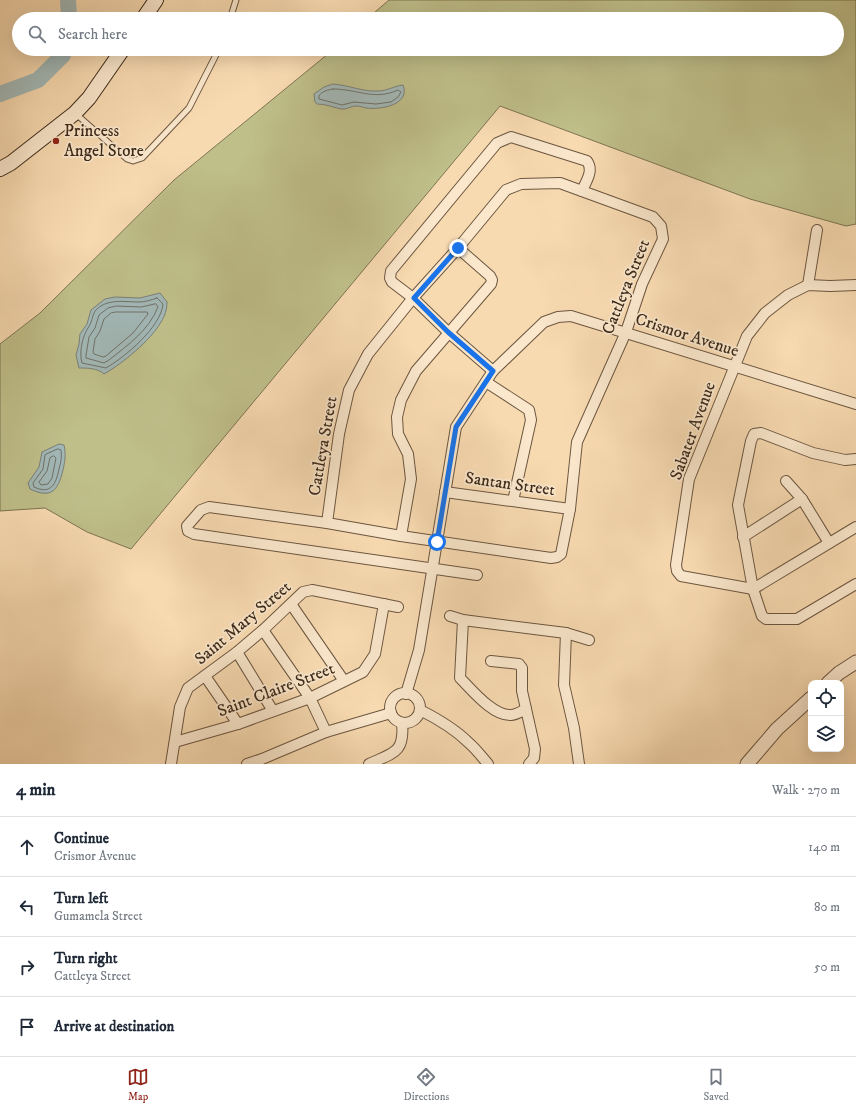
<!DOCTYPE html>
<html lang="en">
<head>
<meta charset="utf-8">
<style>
  :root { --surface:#fff; --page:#f6f6f7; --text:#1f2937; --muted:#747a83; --line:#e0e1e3; --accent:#8f2418 }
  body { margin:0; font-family:"IM FELL DW Pica",serif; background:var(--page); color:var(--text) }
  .controls { position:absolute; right:12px; bottom:12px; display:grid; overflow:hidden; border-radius:8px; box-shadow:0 4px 16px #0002 }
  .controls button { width:36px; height:36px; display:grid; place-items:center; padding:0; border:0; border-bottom:1px solid var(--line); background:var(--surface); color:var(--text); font:20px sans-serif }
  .stop { position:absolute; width:12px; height:12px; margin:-9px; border:3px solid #1a73e8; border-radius:50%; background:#fff }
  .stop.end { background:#1a73e8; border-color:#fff; box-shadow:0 1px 4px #0008 }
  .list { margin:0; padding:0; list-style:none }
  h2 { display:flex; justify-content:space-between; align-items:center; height:52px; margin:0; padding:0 16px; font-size:17px }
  h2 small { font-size:13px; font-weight:400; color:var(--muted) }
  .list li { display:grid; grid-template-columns:26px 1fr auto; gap:12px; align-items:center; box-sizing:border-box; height:60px; padding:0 16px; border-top:1px solid var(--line) }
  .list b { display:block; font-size:15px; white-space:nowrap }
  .list p { margin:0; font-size:13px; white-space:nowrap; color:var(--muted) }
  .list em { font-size:13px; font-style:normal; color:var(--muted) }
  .icon { flex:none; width:22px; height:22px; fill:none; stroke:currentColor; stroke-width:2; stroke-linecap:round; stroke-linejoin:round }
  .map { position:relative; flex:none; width:856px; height:764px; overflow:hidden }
  .search { position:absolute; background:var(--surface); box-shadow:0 4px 16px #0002; left:12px; right:12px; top:12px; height:44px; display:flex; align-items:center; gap:10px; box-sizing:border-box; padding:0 14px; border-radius:22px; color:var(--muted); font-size:15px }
  .sheet { height:292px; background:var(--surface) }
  nav { display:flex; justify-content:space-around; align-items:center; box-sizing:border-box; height:56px; border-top:1px solid var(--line); background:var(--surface); font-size:11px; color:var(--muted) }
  nav a { display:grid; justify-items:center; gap:2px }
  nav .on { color:var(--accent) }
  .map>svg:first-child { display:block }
  .green { fill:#bfbf8a; stroke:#7e7452 }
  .water { fill:#a2b8b7; stroke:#7a7f79 }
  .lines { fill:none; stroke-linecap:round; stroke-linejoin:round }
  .shore { stroke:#707169; stroke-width:1 }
  .river { stroke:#a2b8b7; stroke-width:16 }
  .service-casing { stroke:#6c5640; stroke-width:7 }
  .minor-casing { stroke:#6c5640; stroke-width:12 }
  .tertiary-casing { stroke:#6c5640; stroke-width:15 }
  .secondary-casing { stroke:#3d2a1b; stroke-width:16 }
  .service { stroke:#fae7cc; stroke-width:5 }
  .minor { stroke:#fae7cc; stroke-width:10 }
  .tertiary { stroke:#fae7cc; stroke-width:13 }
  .secondary { stroke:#fae7cc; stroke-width:14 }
  .route { stroke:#1a73e8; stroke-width:5 }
  .poi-dot { fill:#8f2418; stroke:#fae7cc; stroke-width:1.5 }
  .labels { text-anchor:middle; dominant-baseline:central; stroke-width:3.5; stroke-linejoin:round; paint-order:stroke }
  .poi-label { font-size:17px; fill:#3d2a1b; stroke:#fae7cc; text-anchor:start }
  .street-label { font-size:17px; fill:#3d2a1b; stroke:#fae7cc }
</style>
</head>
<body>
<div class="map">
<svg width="856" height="764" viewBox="0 0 856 764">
  <rect width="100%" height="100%" fill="#f8dab1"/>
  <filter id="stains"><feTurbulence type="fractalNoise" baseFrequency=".005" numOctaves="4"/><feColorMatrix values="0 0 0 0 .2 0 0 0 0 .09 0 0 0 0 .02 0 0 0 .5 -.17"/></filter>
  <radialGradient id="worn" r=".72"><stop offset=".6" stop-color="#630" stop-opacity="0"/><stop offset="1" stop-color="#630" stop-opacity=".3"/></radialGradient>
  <path class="green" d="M389,0H856V224L846,226L750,199L500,106L131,549L87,532L45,508L0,511V344L40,313L174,180L334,49H837V19H367Z"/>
  <g class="water">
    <path d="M333,84C348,85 363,92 378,91C387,91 394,86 403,85C411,105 380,110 366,108C362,107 360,106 356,106C351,106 346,110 341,109C333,107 325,104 317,104L315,102L314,94L324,87Z"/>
    <path d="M160,293L167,302C167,309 165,316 161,322C150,341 123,363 104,374C98,368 87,368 79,368L76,355L79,344L80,334L87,324L91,310L105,299L115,297L140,298Z"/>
    <path d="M59,444L64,445C66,454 65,461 63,470C58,491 51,499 30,489L28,483L39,467L42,452Z"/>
  </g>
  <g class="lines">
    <g class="shore">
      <path d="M333,89C358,89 374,101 398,90L401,92L398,97L391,102L376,104L354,102L342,105L319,99V96C322,91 328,90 333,89Z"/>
      <path d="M157,298L163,304C161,327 125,357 106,368L82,363C79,353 82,337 88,328C92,323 92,316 95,311C107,298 123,302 139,302C145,302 151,300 157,298Z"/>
      <path d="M156,304L158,307C149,330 128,345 109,360L104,363L86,358V355L89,337L95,328L99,315L108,308L116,306L141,307Z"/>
      <path d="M116,312H147L148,314L133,333L106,356L103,357L94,354L93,352L95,339L100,331L104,319L111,313Z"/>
      <path d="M58,449L61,450C62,457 61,462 59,469C56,484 51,495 34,487L33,483L43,469L45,455Z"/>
      <path d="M54,456L56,458L52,478L48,484L41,485L39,482L47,471L50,458Z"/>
    </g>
    <g class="river">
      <path d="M68,0L69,19"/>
      <path d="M0,94L38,80L63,55L64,49"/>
    </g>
    <g class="service-casing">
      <g id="service">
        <path d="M230,19L236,0"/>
        <path d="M76,114L127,159L133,161L142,158L189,108L219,49"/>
      </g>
    </g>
    <g class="minor-casing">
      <g id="minor">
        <path d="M560,183L653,217L661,226L663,239L642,284L626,332L577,442L570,509L561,554L557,557L551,558L401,536L327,523L339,434L349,390L368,354L413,298L458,248L506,190L521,184Z"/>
        <path d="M808,285L817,230"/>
        <path d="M856,285L830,286L808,285L788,295L765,313L747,336L689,479L676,565L677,571L681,576L753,589L856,527"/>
        <path d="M493,371L448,332L413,298L392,282L390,278L391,271L497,143L511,137L587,161C594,171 586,181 582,191"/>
        <path d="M486,382L529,410L531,420L513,501"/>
        <path d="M856,459L845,460L813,453L761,433L754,434L751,441L738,505L753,589L762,616L766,619H797L856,584"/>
        <path d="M786,481L802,499L829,543"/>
        <path d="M445,492L570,509"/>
        <path d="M327,523L209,507L201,510L187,526L188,531L194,534L477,575"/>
        <path d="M401,536L411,479L408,454L398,434L397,417L401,400L416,371L491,284L492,280L490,276L458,248"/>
        <path d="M743,537L802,499"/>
        <path d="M291,604L344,681"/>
        <path d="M450,616L463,620L566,633L589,640"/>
        <path d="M463,620L460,678C472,690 493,716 511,715C516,715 522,711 526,709"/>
        <path d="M263,630L310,698L326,732"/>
        <path d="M566,633L564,685L574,728L579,764"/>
        <path d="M237,652L273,711"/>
        <path d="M491,661L519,664L522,668V691L535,749L534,758L529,764"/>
        <path d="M205,676L238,724"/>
        <circle cx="405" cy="708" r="15"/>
        <path d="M406,694L419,650L456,427L493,371L544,322L558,317L571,316L856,404"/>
        <path d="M420,710C438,719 455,729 469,743C476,749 482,757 488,764"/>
        <path d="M175,742L238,724L310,698L363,672L375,654L384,604"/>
        <path d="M171,764L180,707L188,688L237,652L263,630L303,592L312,590L398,607"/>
        <path d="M247,764L262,759L326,732L391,713"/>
        <path d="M369,764C393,753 405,753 402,723"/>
      </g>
    </g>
    <g class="tertiary-casing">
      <g id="tertiary">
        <path d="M828,683L839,673L856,662"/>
        <path d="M747,764L777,729L811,698"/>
      </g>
    </g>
    <g class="secondary-casing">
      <g id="secondary">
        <path d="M143,19L156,0"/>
        <path d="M0,169L11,163L75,113L89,98L123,49"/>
      </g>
    </g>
    <use href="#service" class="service"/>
    <use href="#minor" class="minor"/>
    <use href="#tertiary" class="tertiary"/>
    <use href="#secondary" class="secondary"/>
  </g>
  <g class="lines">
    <path class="route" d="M437,542L456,427L493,371L448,332L414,298L458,248"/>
  </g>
  <circle class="poi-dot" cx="56" cy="141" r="4"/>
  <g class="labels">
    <g class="poi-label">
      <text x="64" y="131">Princess<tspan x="64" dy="20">Angel Store</tspan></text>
    </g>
    <g class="street-label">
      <text transform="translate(626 287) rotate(-68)">Cattleya Street</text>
      <text transform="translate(687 335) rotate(18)">Crismor Avenue</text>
      <text transform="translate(693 431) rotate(-70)">Sabater Avenue</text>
      <text transform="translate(323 446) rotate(-80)">Cattleya Street</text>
      <text transform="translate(510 484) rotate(8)">Santan Street</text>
      <text transform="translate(243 623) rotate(-40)">Saint Mary Street</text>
      <text transform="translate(276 690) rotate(-21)">Saint Claire Street</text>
    </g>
  </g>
  <rect width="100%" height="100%" filter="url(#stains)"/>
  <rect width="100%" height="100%" fill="url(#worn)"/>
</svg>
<div class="controls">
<button><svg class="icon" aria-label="locate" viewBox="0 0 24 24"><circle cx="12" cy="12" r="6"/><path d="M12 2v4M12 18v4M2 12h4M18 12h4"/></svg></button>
<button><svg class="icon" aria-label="layers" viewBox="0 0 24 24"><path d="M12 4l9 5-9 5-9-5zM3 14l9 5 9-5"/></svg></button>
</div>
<div class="stop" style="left:437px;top:542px"></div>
<div class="stop end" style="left:458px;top:248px"></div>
<div class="search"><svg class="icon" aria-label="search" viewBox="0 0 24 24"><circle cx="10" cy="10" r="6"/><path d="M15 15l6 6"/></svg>Search here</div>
</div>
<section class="sheet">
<h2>4 min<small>Walk · 270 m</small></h2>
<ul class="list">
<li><svg class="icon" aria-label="ahead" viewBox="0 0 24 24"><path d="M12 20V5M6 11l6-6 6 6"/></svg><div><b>Continue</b><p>Crismor Avenue</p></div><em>140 m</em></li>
<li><svg class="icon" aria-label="left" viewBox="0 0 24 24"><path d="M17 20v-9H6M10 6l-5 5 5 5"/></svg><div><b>Turn left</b><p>Gumamela Street</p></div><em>80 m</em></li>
<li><svg class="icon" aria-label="right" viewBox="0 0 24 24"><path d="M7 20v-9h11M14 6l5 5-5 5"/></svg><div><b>Turn right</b><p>Cattleya Street</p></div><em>50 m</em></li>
<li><svg class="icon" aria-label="arrive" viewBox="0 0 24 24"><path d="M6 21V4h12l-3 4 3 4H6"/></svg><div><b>Arrive at destination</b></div></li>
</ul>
</section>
<nav>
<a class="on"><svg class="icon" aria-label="map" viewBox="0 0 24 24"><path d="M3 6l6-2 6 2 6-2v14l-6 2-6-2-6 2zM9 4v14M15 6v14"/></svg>Map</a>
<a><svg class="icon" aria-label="directions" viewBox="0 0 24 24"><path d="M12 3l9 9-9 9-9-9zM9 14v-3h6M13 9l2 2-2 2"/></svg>Directions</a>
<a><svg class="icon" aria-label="saved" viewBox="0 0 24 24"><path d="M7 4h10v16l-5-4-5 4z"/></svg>Saved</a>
</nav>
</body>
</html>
